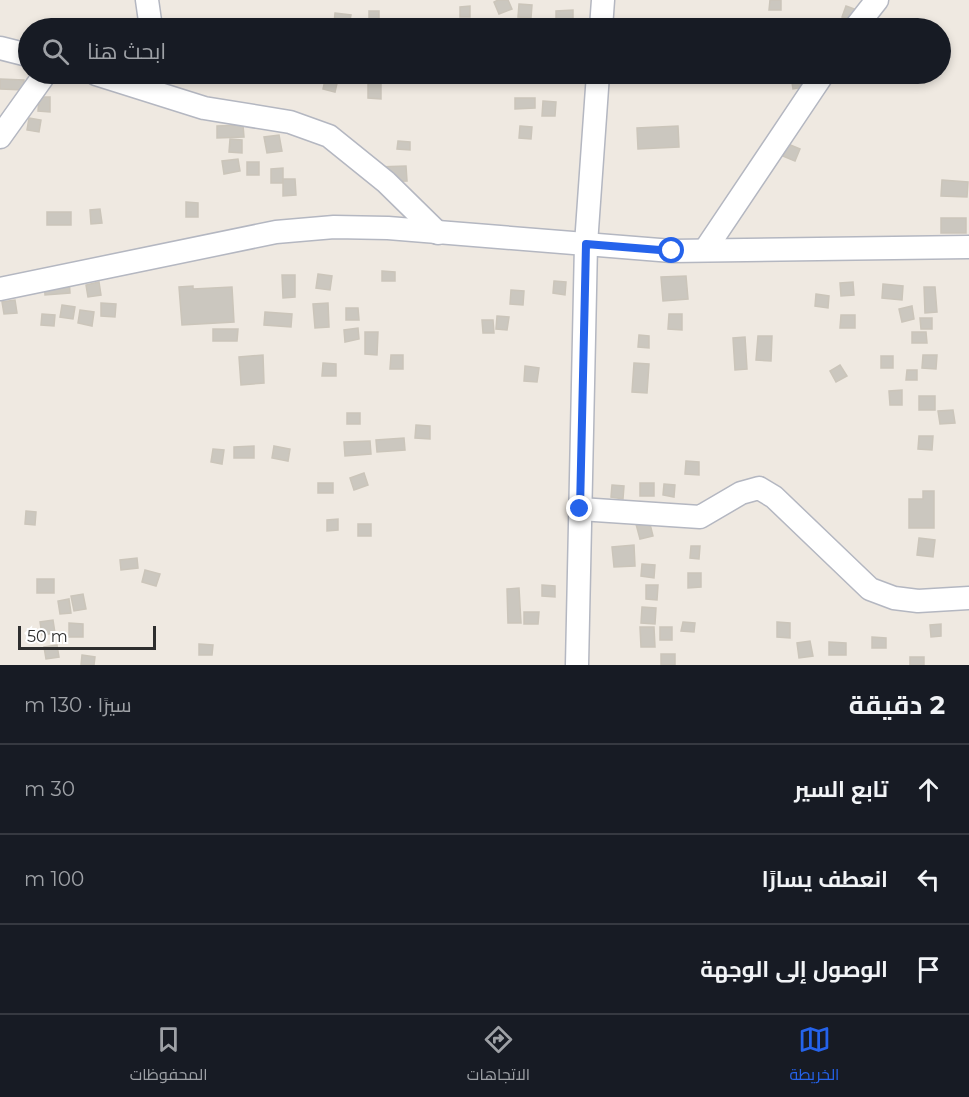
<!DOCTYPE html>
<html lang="ar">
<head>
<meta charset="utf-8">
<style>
  :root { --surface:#171b24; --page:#242831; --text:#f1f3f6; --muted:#9ea1a6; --line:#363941; --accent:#2563eb }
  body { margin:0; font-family:Montserrat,Cairo,sans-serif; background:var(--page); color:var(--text); direction:rtl }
  .scale { position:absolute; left:18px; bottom:15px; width:138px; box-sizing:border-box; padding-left:6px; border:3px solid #2e2e2e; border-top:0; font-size:16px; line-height:21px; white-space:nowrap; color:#2e2e2e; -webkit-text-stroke:4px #fff; paint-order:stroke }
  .stop { position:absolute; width:18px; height:18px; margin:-14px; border:4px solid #2563eb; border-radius:50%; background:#fff }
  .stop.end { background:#2563eb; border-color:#fff; box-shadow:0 2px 6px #0008 }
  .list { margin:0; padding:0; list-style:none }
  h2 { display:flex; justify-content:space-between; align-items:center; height:78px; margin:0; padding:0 24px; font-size:26px }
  h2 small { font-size:20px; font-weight:400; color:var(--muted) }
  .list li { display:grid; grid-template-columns:39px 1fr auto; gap:18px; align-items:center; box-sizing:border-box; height:90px; padding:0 24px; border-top:2px solid var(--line) }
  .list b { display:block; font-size:22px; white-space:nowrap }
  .list em { font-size:20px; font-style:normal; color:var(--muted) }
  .icon { flex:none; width:33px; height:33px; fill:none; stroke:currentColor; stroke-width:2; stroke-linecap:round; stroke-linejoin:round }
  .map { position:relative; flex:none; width:969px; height:665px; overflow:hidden; direction:ltr }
  .search { position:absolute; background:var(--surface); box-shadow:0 3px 9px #0003; left:18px; right:18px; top:18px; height:66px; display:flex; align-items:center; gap:15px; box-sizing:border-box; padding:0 21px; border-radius:33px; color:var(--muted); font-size:22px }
  .sheet { height:348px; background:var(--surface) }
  nav { display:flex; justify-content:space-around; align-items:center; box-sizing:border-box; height:84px; border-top:2px solid var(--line); background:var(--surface); font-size:16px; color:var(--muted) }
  nav a { display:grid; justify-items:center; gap:3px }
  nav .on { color:var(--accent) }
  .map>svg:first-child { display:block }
  .building { fill:#cbc7bf; stroke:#cbc5ba; stroke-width:1.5 }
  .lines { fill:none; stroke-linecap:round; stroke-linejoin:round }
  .minor-casing { stroke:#b4b7c1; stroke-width:25 }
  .minor { stroke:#fff; stroke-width:22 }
  .route { stroke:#2563eb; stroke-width:8 }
</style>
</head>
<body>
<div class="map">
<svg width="969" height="665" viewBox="0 0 969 665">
  <rect width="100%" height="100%" fill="#efe9e1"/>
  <g class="building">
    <path d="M498,0H508L512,9L499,14L494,2Z"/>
    <path d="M770,0H781V10H769Z"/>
    <path d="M519,4L532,5L531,18L518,17Z"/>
    <path d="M470,6V17H460V7Z"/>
    <path d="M846,6L857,10L853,21L842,17Z"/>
    <path d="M573,10V21L556,22V11Z"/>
    <rect x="369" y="11" width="10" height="13"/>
    <path d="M335,13L351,15L349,26L334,24Z"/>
    <path d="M496,20H510L511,28H496Z"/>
    <path d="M237,21L238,28H204V23Z"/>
    <path d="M803,74L805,87L793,89L791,76Z"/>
    <path d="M326,76L338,79L335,92L323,89Z"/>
    <path d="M368,77H381V99L368,98Z"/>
    <path d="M0,79L24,80V90L0,89Z"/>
    <path d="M39,97H50V112L38,111Z"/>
    <path d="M515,98H535V108L515,109Z"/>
    <path d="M543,101L556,102L555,116H542Z"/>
    <path d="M29,118L41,120L39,132L27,130Z"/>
    <path d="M243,125L244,137L217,138V126Z"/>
    <path d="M520,126L532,127L531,139L519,138Z"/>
    <path d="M678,126L679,147L638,149L637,128Z"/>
    <path d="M279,135L282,151L267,153L264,137Z"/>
    <path d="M230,139L242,140V153L229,152Z"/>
    <path d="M398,141L410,142V150L397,149Z"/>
    <path d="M788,144L800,149L795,161L783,156Z"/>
    <path d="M238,159L240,171L224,174L222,161Z"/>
    <rect x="247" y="162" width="12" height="13"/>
    <path d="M406,166L407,181L378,182L377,167Z"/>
    <path d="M283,168V183H271V169Z"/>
    <path d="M283,179H295L296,195L283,196Z"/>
    <path d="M942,180L968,182L967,197L941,196Z"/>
    <path d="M186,202L198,203V217H186Z"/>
    <path d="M100,209L102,223L91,224L90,210Z"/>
    <rect x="47" y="212" width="24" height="13"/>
    <rect x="941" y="218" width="25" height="15"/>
    <path d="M382,271L395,272V281H382Z"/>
    <path d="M318,274L332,276L330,290L316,288Z"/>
    <path d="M282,275H295V297L283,298Z"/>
    <path d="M686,276L688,299L663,301L661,277Z"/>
    <path d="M69,278L70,293L45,295L44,280Z"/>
    <path d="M554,281L566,282L565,295L553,293Z"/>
    <path d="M99,282L101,295L88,297L86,285Z"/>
    <path d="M853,282L854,295L841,296L840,283Z"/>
    <path d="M883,284L903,286L902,300L882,298Z"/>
    <path d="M193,286V289L232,287L234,322L182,325L179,287Z"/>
    <path d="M924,287H935L937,312L925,313Z"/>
    <path d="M511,290L524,291L523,305L510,304Z"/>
    <path d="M816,294L829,296L828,308L815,306Z"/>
    <path d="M15,300L17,313L4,314L2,302Z"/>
    <path d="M101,303L116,304L115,317L101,316Z"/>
    <path d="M328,303L329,327L315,328L313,304Z"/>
    <path d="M62,305L75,307L73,319L60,317Z"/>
    <path d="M912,306L914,319L902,322L899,309Z"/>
    <path d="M346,308H358L359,320H346Z"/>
    <path d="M80,310L94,312L92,326L78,323Z"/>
    <path d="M265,312L292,314L291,327L264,325Z"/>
    <path d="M42,314L55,315L54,326L41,325Z"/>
    <path d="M669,314H682V330L668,329Z"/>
    <path d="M841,315H855V328H840Z"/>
    <path d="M497,316L509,317L507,330L496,329Z"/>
    <path d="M920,318H932V329H921Z"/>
    <path d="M482,320H493L494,333H483Z"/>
    <path d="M358,328L359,339L345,342L344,330Z"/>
    <path d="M213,329H238L237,341H213Z"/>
    <path d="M365,332H378L377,355L365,354Z"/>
    <path d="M912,332H926L927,343H912Z"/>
    <path d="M639,335L649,336V348L638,347Z"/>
    <path d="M758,336H772L771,361L756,360Z"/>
    <path d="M745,337L747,369L735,370L733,338Z"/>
    <path d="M263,355L264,383L241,385L239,357Z"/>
    <path d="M391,355H403V369H390Z"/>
    <path d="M923,355H937L936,369L922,368Z"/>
    <rect x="881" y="356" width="12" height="12"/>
    <path d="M323,363L336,364V376H322Z"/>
    <path d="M634,363L649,364L647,393L632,392Z"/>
    <path d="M840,365L847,376L836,382L830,371Z"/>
    <path d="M525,366L539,368L537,382L524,381Z"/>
    <path d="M907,370H917V380H906Z"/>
    <path d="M902,390V405H890L889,391Z"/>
    <rect x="919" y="396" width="16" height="14"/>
    <path d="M953,410L955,423L940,424L938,411Z"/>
    <rect x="347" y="413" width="13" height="11"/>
    <path d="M416,425L430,426V439L415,438Z"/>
    <path d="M919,436H933L932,450L918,449Z"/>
    <path d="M404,438L405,450L377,452L376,440Z"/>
    <path d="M370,441L371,454L345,456L344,442Z"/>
    <path d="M254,446V458H234V447Z"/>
    <path d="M274,446L290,449L288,461L272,458Z"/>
    <path d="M213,449L224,450L222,464L211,462Z"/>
    <path d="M686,461L699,462V475L685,474Z"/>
    <path d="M364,473L368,485L354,490L350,478Z"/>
    <rect x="318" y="483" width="15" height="10"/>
    <rect x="640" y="483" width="14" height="13"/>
    <path d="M664,484L675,485L674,497L663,495Z"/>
    <path d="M612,485L624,486L623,499L611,497Z"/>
    <path d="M923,491H934V528H909V499H923Z"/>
    <path d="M26,511L36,512L35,525L25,524Z"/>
    <path d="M338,519V530L327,531V520Z"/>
    <path d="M649,520L653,536L640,539L636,524Z"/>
    <rect x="358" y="524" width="13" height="12"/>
    <path d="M919,538L935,540L933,557L917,555Z"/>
    <path d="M634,545L635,566L614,567L612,547Z"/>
    <path d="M691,546H700L699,559L690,558Z"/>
    <path d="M137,558L138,568L121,570L120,560Z"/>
    <path d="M642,564L655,565L654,578L641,576Z"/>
    <path d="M145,570L160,574L156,586L142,582Z"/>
    <path d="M688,573H701V587L688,588Z"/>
    <rect x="37" y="579" width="17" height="14"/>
    <path d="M542,585L555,586V597L542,596Z"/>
    <path d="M646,585H658L657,600L646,599Z"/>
    <path d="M519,588L521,623H508L507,589Z"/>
    <path d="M83,594L86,609L74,611L71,596Z"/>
    <path d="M69,599L71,613L60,614L58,601Z"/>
    <path d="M642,607L656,608L655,624L641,623Z"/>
    <path d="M524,612H539L538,624H524Z"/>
    <path d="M53,620L55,633L42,635L40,622Z"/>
    <path d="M683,622L695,623L694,632L681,631Z"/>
    <path d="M777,622L790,623V638L777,637Z"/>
    <path d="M69,623L83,624V637H69Z"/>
    <path d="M941,624V636L931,637L930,625Z"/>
    <path d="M640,627H654L655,647H641Z"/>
    <rect x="660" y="627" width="12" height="13"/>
    <path d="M872,637L886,638V648H872Z"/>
    <path d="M810,641L813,656L799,658L797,643Z"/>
    <path d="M829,642L846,643V655H829Z"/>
    <path d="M199,644L213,645L212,655H199Z"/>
    <path d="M57,645L59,657L46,659L44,647Z"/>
    <rect x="661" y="654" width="14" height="11"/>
    <path d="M82,655L95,657L94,665H81Z"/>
    <rect x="910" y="657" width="14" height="8"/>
  </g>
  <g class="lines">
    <g class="minor-casing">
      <g id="minor">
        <path d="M147,0L151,28"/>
        <path d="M601,28L603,0"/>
        <path d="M855,28L877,0"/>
        <path d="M0,48L28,55"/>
        <path d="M96,74L204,108L290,122L329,136L386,182L438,233"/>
        <path d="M0,137L45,74"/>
        <path d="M705,250L823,74"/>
        <path d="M0,289L276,232L334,227L388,228L672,251L969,247"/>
        <path d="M580,509L700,517L741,493L759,488L774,497L870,589L894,598L918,601L969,598"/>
        <path d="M577,665L586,244L598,74"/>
      </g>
    </g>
    <use href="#minor" class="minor"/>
  </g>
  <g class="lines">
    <path class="route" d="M580,509L586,244L672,251"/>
  </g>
</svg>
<div class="scale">50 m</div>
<div class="stop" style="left:672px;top:251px"></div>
<div class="stop end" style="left:580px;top:509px"></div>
<div class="search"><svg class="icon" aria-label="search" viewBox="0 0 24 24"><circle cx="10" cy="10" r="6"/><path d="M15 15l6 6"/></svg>ابحث هنا</div>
</div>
<section class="sheet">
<h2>2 دقيقة<small>سيرًا · 130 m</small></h2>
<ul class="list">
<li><svg class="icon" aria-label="ahead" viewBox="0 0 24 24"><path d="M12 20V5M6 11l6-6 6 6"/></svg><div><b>تابع السير</b></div><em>30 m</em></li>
<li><svg class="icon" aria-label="left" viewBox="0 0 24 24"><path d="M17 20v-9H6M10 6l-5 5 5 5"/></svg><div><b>انعطف يسارًا</b></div><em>100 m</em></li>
<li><svg class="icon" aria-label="arrive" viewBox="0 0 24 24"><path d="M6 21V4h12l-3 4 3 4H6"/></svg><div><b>الوصول إلى الوجهة</b></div></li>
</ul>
</section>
<nav>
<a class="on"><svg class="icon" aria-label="map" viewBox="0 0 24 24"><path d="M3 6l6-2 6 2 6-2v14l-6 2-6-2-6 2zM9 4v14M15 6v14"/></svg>الخريطة</a>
<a><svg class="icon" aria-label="directions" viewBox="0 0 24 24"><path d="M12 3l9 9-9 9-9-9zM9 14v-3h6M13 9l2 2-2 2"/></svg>الاتجاهات</a>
<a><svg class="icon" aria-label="saved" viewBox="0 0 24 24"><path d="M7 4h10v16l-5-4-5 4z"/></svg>المحفوظات</a>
</nav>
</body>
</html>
